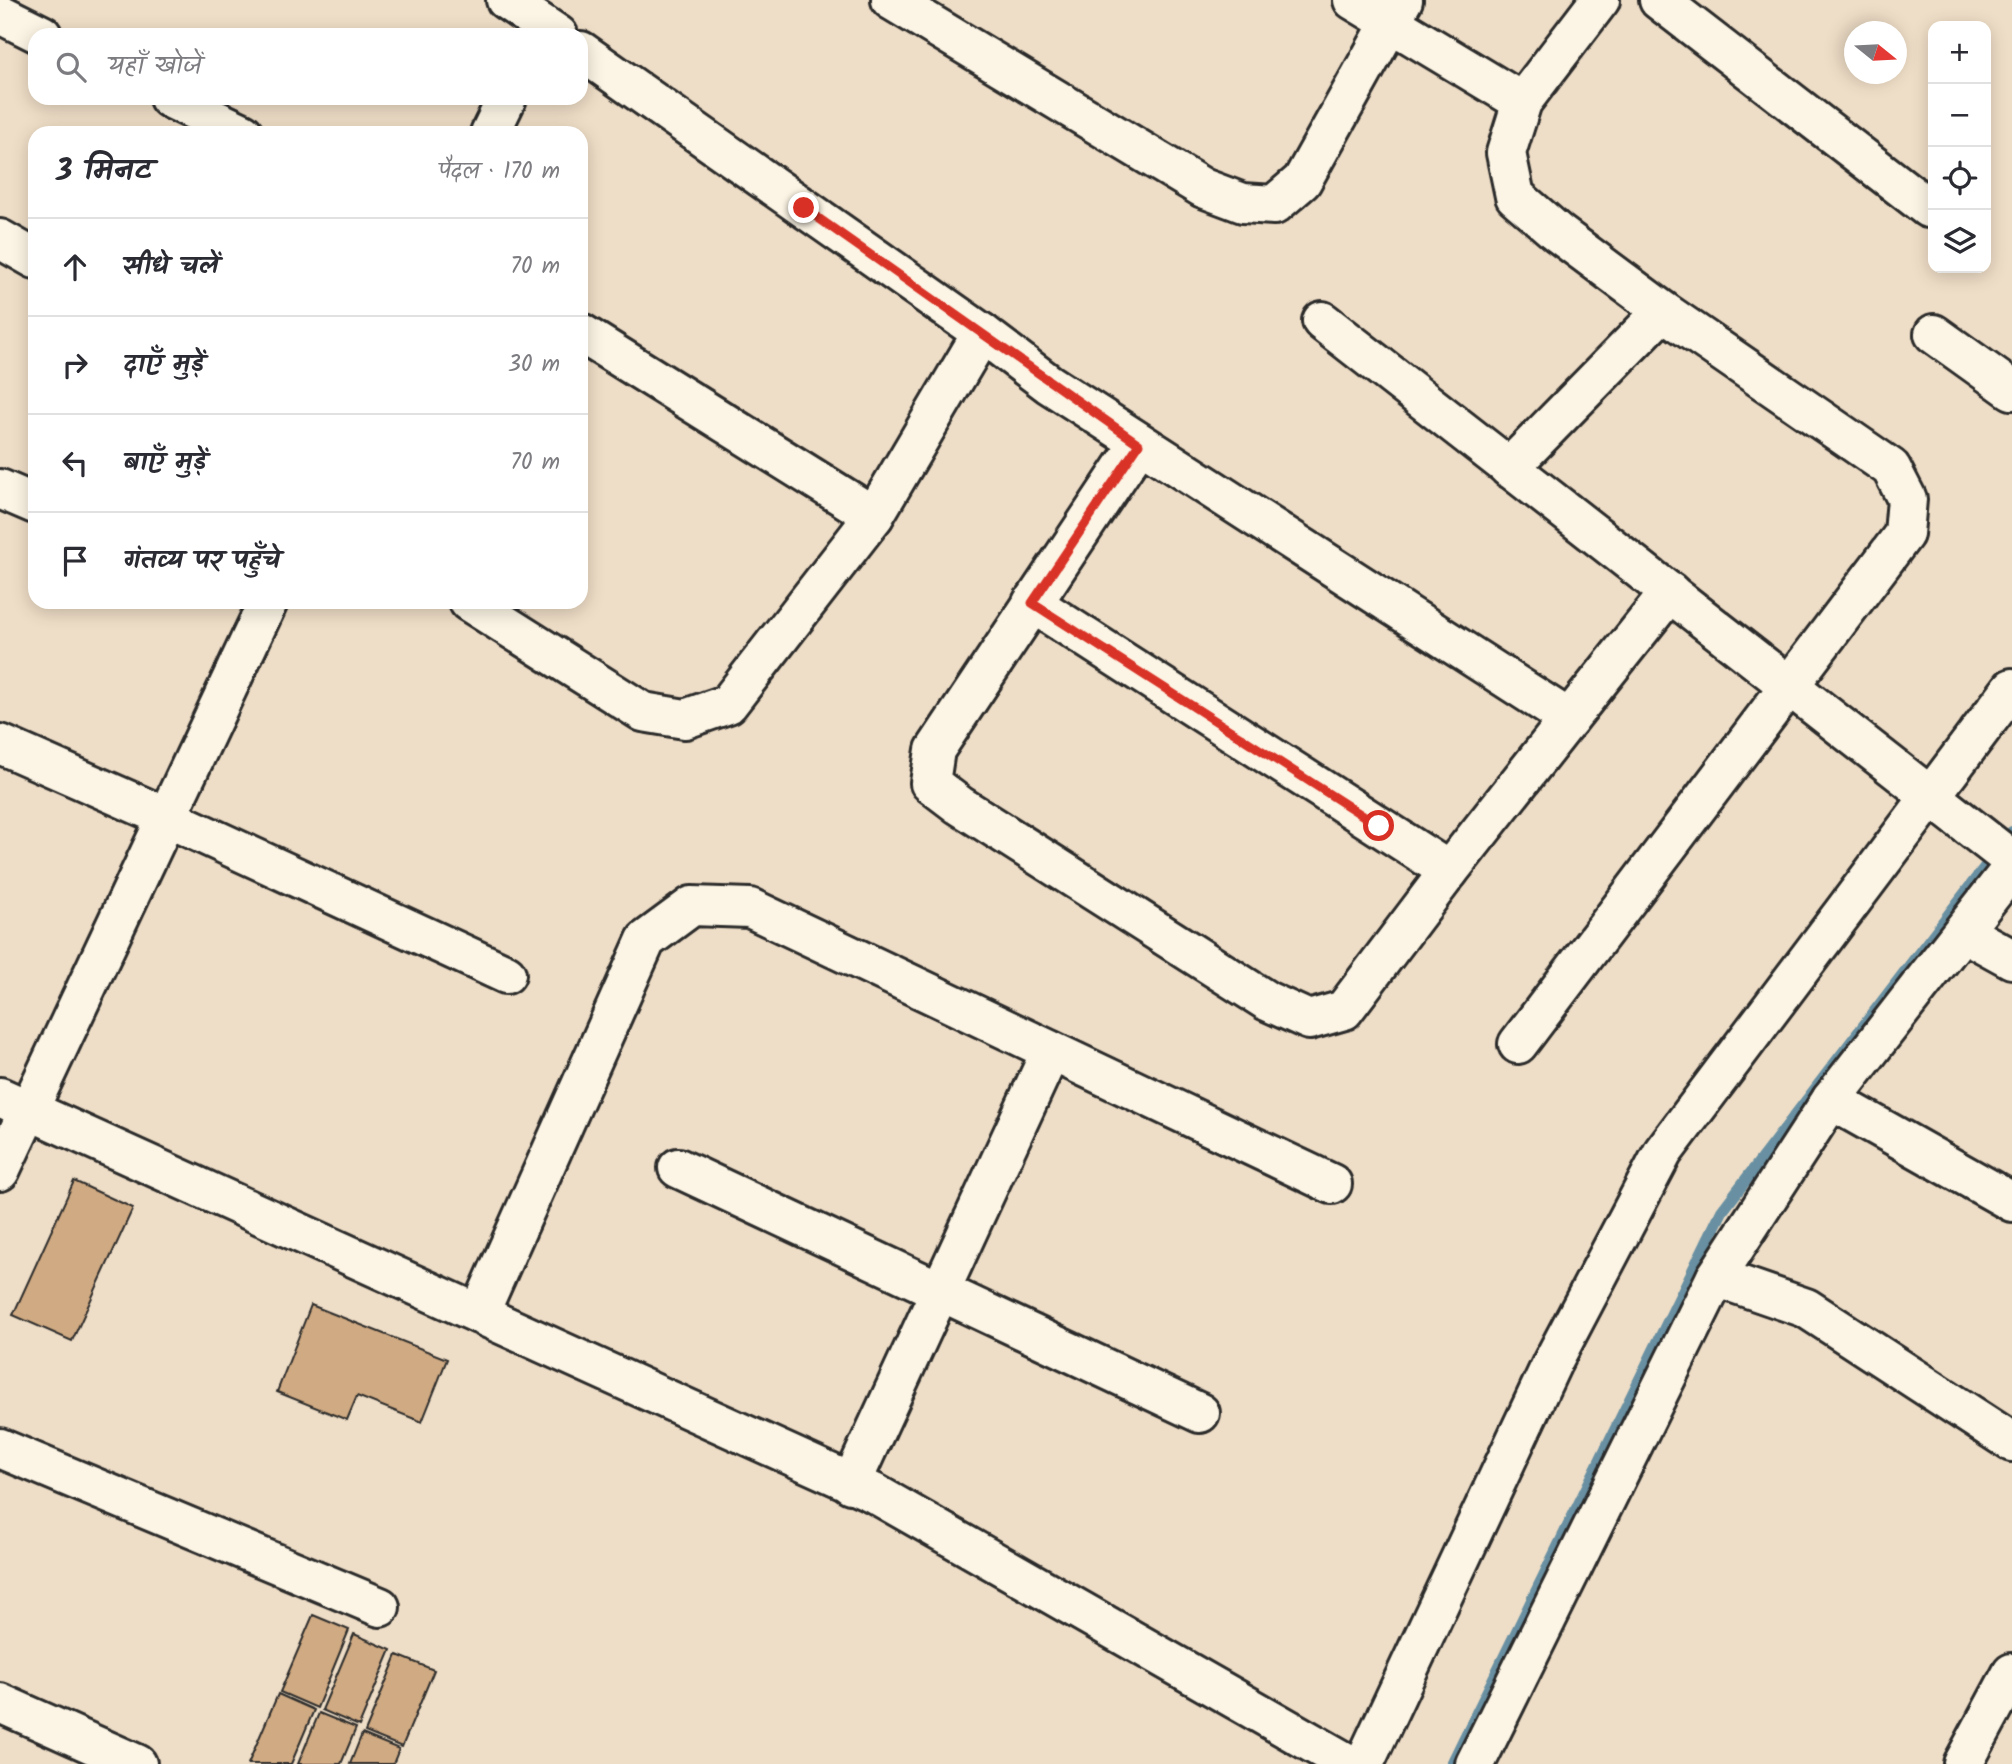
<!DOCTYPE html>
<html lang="hi">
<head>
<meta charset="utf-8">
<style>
  :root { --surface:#fff; --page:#f7f7f7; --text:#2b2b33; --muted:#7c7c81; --line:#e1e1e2 }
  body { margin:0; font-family:Kalam,"Playpen Sans Deva",sans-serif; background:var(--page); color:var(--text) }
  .controls { position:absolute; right:21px; top:21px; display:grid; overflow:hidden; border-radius:14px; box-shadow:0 4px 18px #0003 }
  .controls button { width:63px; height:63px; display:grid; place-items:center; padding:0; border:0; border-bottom:2px solid var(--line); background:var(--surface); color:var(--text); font:35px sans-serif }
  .compass { position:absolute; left:1844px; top:21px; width:63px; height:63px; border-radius:50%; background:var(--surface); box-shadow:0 4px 18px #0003; rotate:108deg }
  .stop { position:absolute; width:21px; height:21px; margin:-16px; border:5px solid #d93025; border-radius:50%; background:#fff }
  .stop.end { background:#d93025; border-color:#fff; box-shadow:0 2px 7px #0008 }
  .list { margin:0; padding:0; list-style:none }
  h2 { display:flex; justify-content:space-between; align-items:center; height:91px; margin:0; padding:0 28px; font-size:30px }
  h2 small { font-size:23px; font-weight:400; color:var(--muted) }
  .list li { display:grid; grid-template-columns:46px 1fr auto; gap:21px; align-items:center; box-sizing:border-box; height:98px; padding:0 28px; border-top:2px solid var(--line) }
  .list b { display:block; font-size:26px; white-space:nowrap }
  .list em { font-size:23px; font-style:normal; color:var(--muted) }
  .icon { flex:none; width:38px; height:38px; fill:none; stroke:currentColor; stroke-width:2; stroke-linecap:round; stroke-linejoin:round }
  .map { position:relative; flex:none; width:2012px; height:1764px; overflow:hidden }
  .search { position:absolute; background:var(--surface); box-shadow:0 4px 18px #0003; left:28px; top:28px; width:560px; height:77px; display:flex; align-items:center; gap:18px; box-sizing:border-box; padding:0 24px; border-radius:21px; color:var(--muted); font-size:26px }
  .panel { position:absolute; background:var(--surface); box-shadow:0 4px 18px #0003; left:28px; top:126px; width:560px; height:483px; border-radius:21px }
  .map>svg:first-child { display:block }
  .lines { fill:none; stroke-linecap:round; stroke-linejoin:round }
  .stream { stroke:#6890a2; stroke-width:12 }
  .building { fill:#d0aa82; stroke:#2b2b2b; stroke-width:2 }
  .minor-casing { stroke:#2b2b2b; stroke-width:44 }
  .minor { stroke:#fcf5e5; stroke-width:38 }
  .route { stroke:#d93025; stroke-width:9 }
</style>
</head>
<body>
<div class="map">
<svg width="2012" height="1764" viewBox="0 0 2012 1764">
  <rect width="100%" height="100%" fill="#efdec7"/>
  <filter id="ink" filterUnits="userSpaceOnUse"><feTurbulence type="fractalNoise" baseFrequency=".0143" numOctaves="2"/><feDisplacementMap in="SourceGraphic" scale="14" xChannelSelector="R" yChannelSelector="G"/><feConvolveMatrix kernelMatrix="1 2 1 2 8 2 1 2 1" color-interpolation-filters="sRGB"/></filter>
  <g filter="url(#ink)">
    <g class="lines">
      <path class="stream" d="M1452,1764L1722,1211L2012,832"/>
    </g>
    <g class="building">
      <path d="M74,1181L133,1208L72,1341L13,1315Z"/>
      <path d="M311,1305L447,1359L422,1422L357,1396L347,1420L277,1392Z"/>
      <path d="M313,1615L349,1630L317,1708L280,1692Z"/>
      <path d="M354,1634L391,1650L359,1726L322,1710Z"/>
      <path d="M397,1655L434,1670L402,1747L365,1732Z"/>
      <path d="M278,1694L314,1710L291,1764H248Z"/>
      <path d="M319,1713L356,1728L341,1764H298Z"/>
      <path d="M362,1734L399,1749L393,1764H350Z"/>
    </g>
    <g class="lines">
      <g class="minor-casing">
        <g id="minor">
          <path d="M506,0L558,35"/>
          <path d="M891,0L1203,188L1243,203L1274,205L1302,181L1403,0"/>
          <path d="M1353,0L1522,102"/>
          <path d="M1659,0L1928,208"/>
          <path d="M0,14L42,35"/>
          <path d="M581,51L982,333L1049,384L1569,719L1670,592"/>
          <path d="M169,98L243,133"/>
          <path d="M490,133L507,98"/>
          <path d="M0,239L35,259"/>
          <path d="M1322,321L2012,860"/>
          <path d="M581,333L874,516"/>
          <path d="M1934,334L2012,390"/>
          <path d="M1139,444L935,750L930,783L959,805L1267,1001L1309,1020L1344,1010L1449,871L1569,719"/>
          <path d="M1509,468L1663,311"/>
          <path d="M0,489L35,504"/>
          <path d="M469,602L643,712L685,719L728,704L874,516L982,333"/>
          <path d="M1032,603L1449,871"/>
          <path d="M0,744L166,817L506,974"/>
          <path d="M1963,932L2012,959"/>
          <path d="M1518,1044L1904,534L1907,499L1891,468L1663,311L1558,233L1515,196L1506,153L1522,102L1600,0"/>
          <path d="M0,1097L874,1493L1349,1764"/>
          <path d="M1831,1100L2012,1202"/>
          <path d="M678,1168L1200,1413"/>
          <path d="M0,1171L268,602"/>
          <path d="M1716,1277L1806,1308L2012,1442"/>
          <path d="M479,1314L646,940L692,906L750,908L1332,1184"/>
          <path d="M0,1448L380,1607"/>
          <path d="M851,1484L1051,1051"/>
          <path d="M0,1703L137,1764"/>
          <path d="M1364,1764L1552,1363L1663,1152L2012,688"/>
          <path d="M1475,1764L1716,1277L1831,1100L2012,868"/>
          <path d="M1963,1764L2012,1673"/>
        </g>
      </g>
      <use href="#minor" class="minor"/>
    </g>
  </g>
  <g class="lines" filter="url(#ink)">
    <path class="route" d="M804,208L1139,444L1032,603L1379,826"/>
  </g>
</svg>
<div class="controls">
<button>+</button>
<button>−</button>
<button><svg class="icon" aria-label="locate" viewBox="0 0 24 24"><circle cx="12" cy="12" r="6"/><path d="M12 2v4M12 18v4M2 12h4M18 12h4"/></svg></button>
<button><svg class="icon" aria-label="layers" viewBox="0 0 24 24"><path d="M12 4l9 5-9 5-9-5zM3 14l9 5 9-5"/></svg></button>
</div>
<svg class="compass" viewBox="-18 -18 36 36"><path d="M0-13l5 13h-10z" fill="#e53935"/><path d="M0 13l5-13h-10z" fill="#7c7c81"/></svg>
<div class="stop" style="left:1379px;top:826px"></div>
<div class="stop end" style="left:804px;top:208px"></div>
<div class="search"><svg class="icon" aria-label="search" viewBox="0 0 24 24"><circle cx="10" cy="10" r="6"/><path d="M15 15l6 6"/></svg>यहाँ खोजें</div>
<section class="panel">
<h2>3 मिनट<small>पैदल · 170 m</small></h2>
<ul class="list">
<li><svg class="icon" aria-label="ahead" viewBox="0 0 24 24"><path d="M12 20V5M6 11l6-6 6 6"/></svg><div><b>सीधे चलें</b></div><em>70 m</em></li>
<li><svg class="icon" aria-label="right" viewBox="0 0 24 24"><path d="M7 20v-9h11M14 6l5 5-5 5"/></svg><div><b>दाएँ मुड़ें</b></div><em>30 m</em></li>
<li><svg class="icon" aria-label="left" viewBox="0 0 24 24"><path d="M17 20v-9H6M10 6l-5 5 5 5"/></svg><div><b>बाएँ मुड़ें</b></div><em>70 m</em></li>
<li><svg class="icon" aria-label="arrive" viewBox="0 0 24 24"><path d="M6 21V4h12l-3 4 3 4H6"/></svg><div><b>गंतव्य पर पहुँचे</b></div></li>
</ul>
</section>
</div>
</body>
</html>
